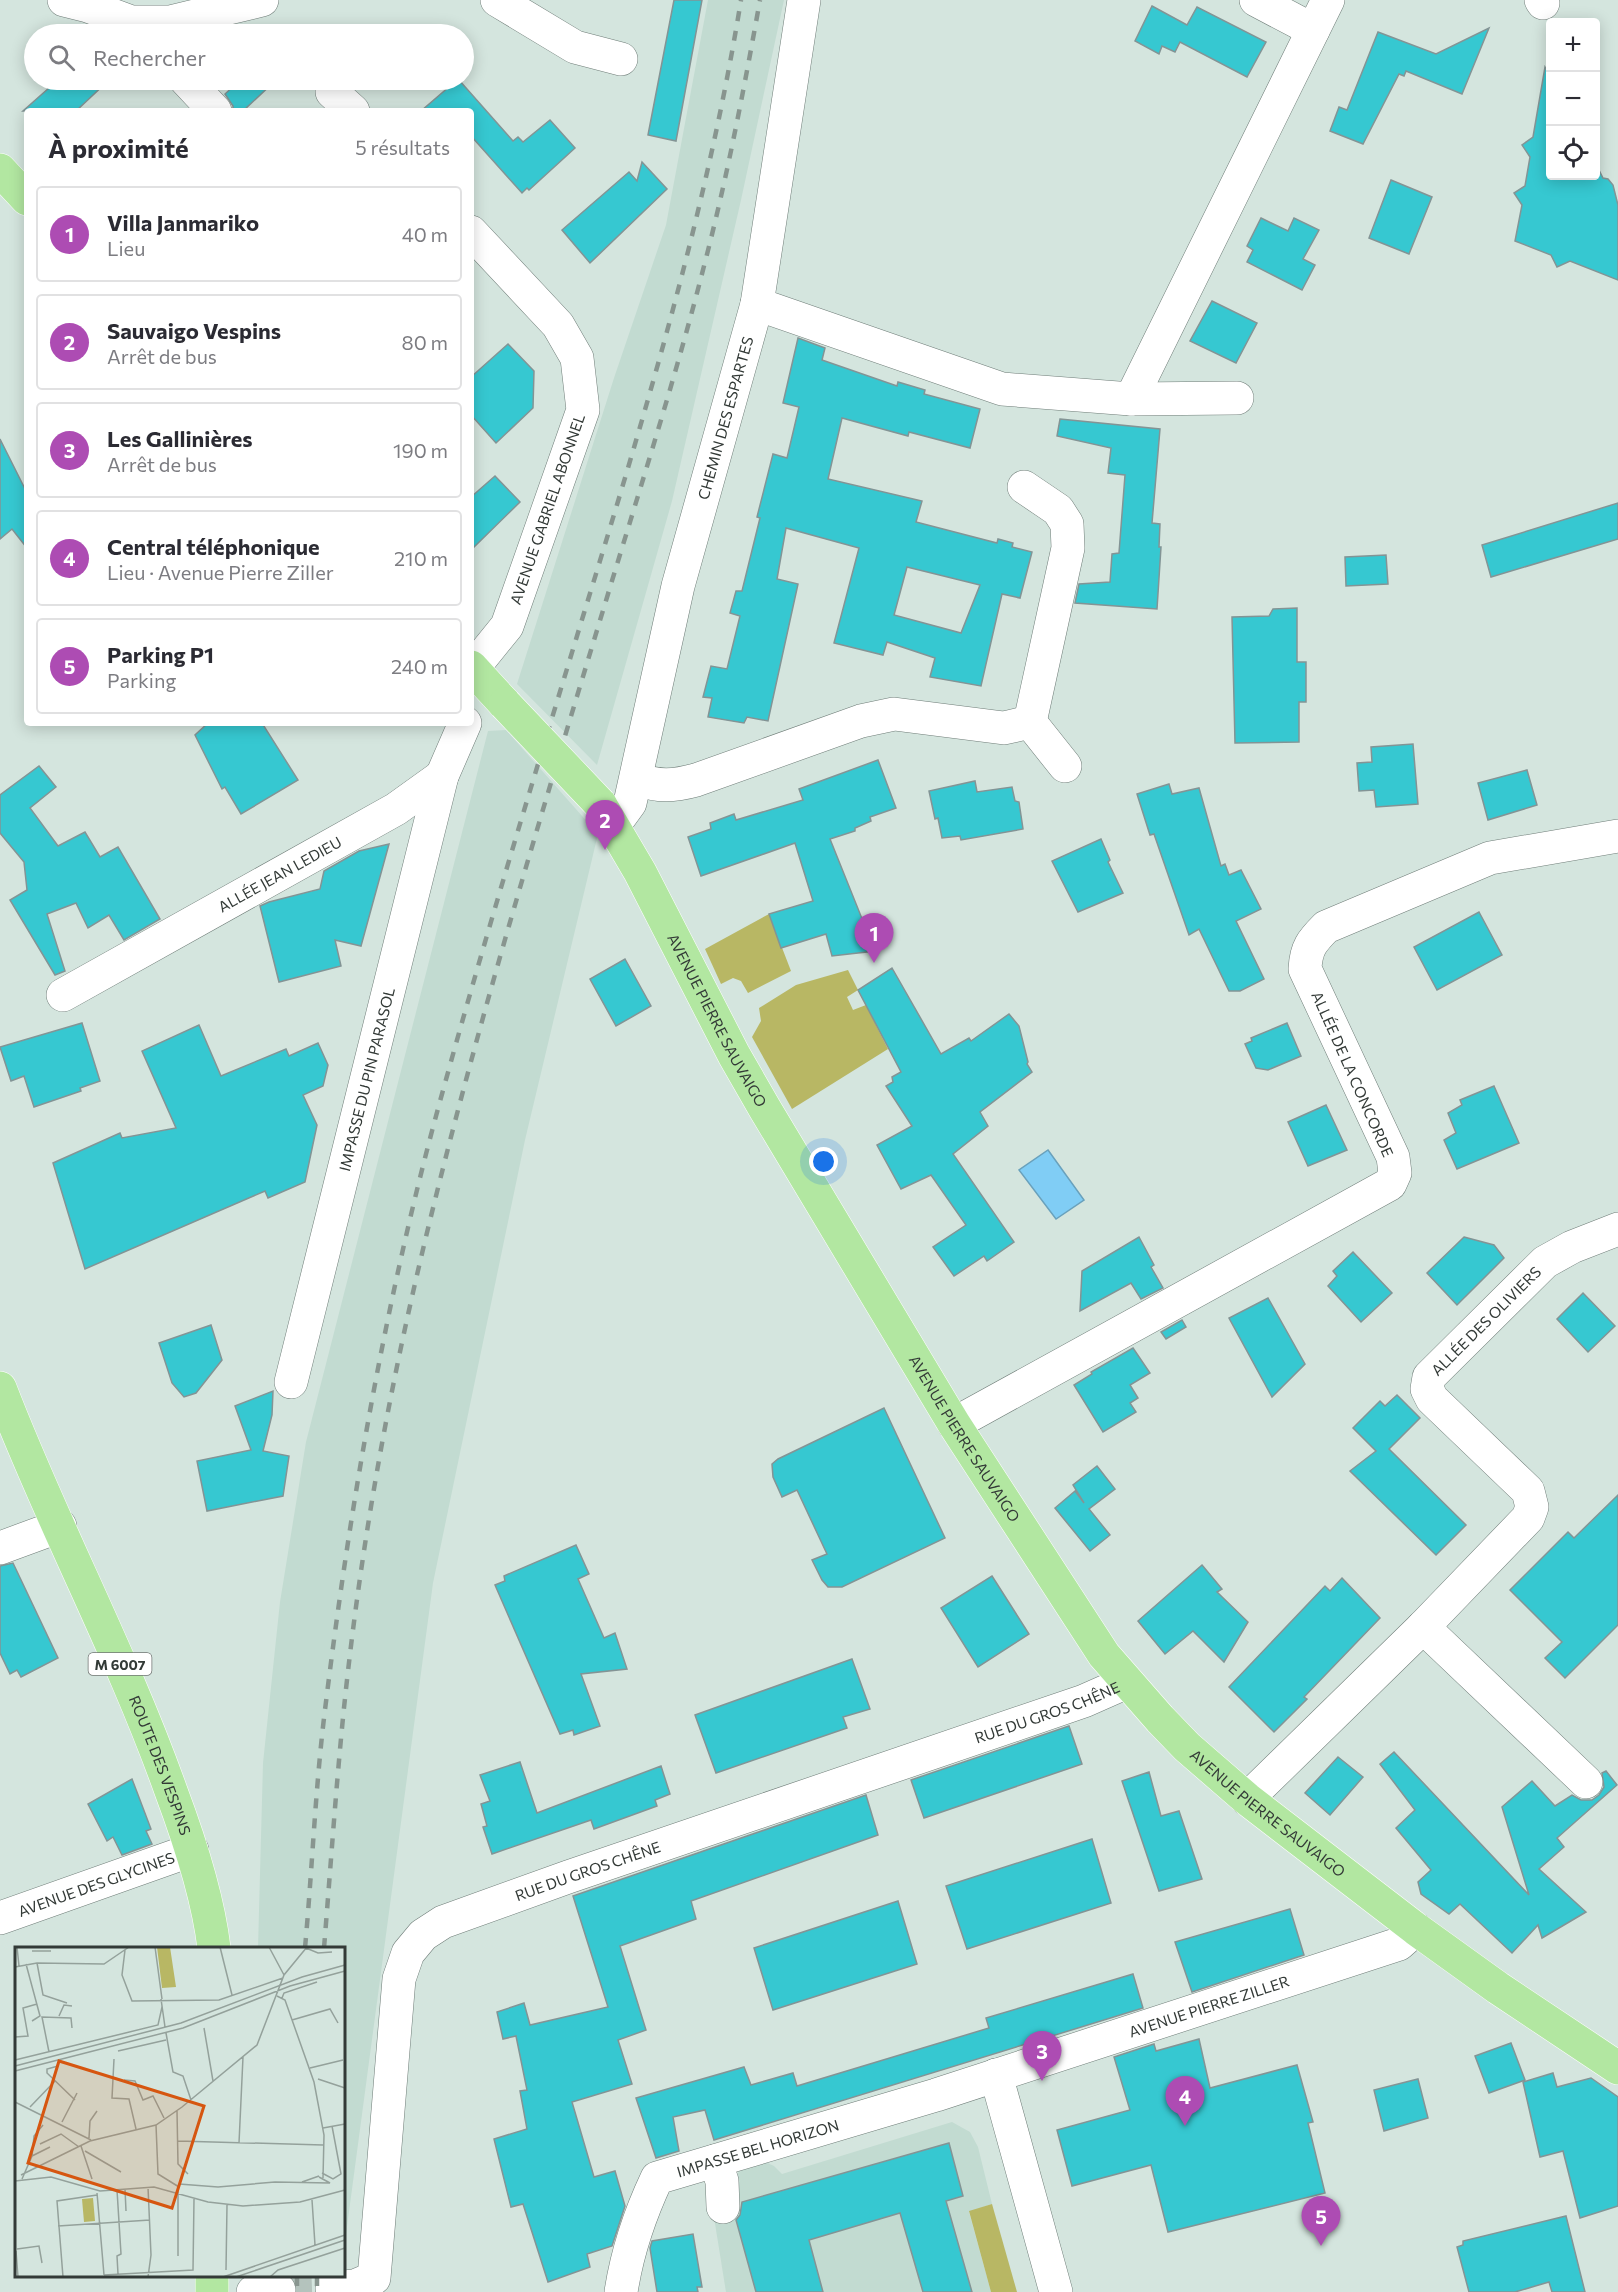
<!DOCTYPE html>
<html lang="fr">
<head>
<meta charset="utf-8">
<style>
  :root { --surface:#fff; --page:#f2f2f3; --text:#2b2b33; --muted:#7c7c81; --line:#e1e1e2; --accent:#ad4cb3 }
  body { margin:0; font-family:Commissioner,sans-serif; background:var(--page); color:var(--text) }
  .controls { position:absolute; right:18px; top:18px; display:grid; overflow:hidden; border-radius:6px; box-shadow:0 3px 15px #0003 }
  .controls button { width:54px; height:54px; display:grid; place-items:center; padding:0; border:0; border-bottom:2px solid var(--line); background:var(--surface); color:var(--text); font:30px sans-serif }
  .you { position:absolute; left:824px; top:1162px; width:21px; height:21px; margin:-15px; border:4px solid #fff; border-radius:50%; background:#1a73e8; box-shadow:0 0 0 9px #1a73e833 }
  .badge { display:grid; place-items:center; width:39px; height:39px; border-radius:50%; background:var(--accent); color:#fff; font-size:20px; font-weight:700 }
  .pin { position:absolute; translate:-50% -50px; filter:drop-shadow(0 2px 3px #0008) }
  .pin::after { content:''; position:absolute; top:32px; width:21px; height:18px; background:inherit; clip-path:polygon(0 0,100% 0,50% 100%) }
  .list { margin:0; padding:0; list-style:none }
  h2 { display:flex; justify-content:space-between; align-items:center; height:78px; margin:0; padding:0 24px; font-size:26px }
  h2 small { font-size:20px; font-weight:400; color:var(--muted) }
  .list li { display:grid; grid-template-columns:39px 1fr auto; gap:18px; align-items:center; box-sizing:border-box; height:96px; margin:0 12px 12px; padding:0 12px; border:2px solid var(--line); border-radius:6px }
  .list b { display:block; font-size:22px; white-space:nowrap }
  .list p { margin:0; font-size:20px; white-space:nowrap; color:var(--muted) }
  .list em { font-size:20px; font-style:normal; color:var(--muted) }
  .icon { flex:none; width:33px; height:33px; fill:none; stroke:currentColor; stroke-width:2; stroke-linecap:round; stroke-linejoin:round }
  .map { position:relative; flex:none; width:1618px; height:2292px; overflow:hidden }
  .search { position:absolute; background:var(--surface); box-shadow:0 3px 15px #0003; left:24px; top:24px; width:450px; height:66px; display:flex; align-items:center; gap:15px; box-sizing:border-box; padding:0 21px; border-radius:33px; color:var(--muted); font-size:22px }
  .panel { position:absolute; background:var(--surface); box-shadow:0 3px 15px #0003; left:24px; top:108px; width:450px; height:618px; border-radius:6px }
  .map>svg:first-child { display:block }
  .built { fill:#c2dbd1 }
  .green { fill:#b8b764 }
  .water { fill:#80cdf5; stroke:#69a1bc; stroke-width:1.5 }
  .building { fill:#36c8d1; stroke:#839495; stroke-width:1.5; fill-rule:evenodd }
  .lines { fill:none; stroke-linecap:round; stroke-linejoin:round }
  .minor-tunnel { stroke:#b4c3bd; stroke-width:33; stroke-dasharray:33 16; stroke-linecap:butt }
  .minor-casing { stroke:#6f7d78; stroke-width:34 }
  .major-casing { stroke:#fff; stroke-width:34 }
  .minor { stroke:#fff; stroke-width:33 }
  .major { stroke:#b2e7a1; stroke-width:33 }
  .rail { stroke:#88958f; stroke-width:4.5; stroke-dasharray:10 10; stroke-linecap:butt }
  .major-bridge-casing { stroke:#fff; stroke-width:34; stroke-linecap:butt }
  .major-bridge { stroke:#b2e7a1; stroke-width:33 }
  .labels { text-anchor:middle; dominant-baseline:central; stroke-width:5; stroke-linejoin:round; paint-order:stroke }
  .shield { fill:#fff; stroke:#707573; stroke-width:1.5 }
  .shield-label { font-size:14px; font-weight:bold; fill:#333a37 }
  .street-label { font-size:15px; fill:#333a37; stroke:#fff }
  .inset-road { fill:none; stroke:#94a19b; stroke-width:1.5 }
  .view { fill:#d65610; fill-opacity:0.15; stroke:#d65610; stroke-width:3 }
  .inset-edge { fill:none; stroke:#333a37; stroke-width:3 }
</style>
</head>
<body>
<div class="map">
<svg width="1618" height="2292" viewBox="0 0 1618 2292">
  <rect width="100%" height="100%" fill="#d4e5de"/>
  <g class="built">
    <path d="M708,0H784L741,200L672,501L597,765L517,684L614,378L666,225Z"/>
    <path d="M506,730L598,834L525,1140L433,1583L344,2249V1948H258L263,1763L280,1602L306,1442L488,731Z"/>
    <path d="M952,2122L970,2132L978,2147L992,2204L969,2212L991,2292H726L708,2180L734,2183L740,2169L763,2161L774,2166L782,2174Z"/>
  </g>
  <g class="green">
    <path d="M769,914L791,971L748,993L741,981L733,978L721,984L705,949Z"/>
    <path d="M848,970L858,990L847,997L853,1010L866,1005L888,1049L792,1109L752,1037L761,1021L759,1008L796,985Z"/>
    <path d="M992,2204L1017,2292H991L969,2211Z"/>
  </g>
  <path class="water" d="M1048,1150L1084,1200L1056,1219L1019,1170Z"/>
  <g class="building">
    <path d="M674,0H702L676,141L648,135Z"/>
    <path d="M1152,6L1187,25L1197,7L1266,42L1247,77L1180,42L1175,52L1162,46L1159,54L1135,41Z"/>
    <path d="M1489,28L1462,94L1406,71L1404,76L1399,74L1363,144L1330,131L1339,107L1347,110L1378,32L1436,54Z"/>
    <path d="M1545,67L1551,78V176H1596V164L1603,178L1608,179L1613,185L1618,205V280L1570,261L1557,267L1551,255L1515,241L1522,205L1514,193L1525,186L1530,157L1522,145L1533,137Z"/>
    <path d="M58,80H109L76,111H23Z"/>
    <path d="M240,80H276L243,111H233V106L225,94Z"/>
    <path d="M457,80H459L513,141L518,137L523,142L550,120L575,148L529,190L527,188L522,193L471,136V111H421Z"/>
    <path d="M642,162L667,189L590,263L562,230L629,172L637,181Z"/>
    <path d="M1391,180L1432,197L1409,254L1369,238Z"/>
    <path d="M1261,218L1288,231L1294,218L1319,230L1303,259L1315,265L1302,290L1247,262L1253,250L1247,246Z"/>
    <path d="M1212,301L1257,323L1236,363L1190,341Z"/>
    <path d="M798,338L825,348L822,360L897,386L898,382L925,390L924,394L980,409L970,448L909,432L908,436L842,418L828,479L922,501L916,522L997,543L998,539L1013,543L1012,547L1032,552L1020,598L1002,594L981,686L930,677L935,658L887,642L883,655L834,643L859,548L786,528L777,579L798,584L768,721L747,717L744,723L708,717L712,698L703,697L711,666L727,669L740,616L730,613L736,591H742L760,518L757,517L773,454L787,458L799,407L783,403ZM907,567L980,585L961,633L894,615Z"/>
    <path d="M508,344L534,371L533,408L496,443L471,415V377Z"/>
    <path d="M1060,419L1160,429L1152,523L1160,524L1159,547H1161L1157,609L1075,603L1079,584L1110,582L1112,554L1119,553L1125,475L1108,473L1111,448L1057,436Z"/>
    <path d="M0,439L27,493V548L12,529L0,539Z"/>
    <path d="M495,476L520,502L471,550V497Z"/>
    <path d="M1618,503V539L1491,577L1482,545Z"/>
    <path d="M1386,555L1388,584L1346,586L1345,557Z"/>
    <path d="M1297,608V662H1306V702H1299V742L1235,743L1232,617L1269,616L1273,609Z"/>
    <path d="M208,723H262L298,780L241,814L225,787L222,789L195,735Z"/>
    <path d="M1413,744L1418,804L1376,807L1374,790L1359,791L1357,763L1372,762L1371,747Z"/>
    <path d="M878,760L896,808L870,817L871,821L855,828V831L830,839L875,951L832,956L826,934L781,948L769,914L813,901L795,843L701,876L688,837L711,829L710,823L734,814L736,820L803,800L799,789Z"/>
    <path d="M39,766L56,787L30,808L58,846L85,832L100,857L118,847L160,919L124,940L109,915L88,928L76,903L47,914L65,971L55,975L10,900L27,890L24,862L0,833V795Z"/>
    <path d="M1527,770L1537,805L1488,820L1478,783Z"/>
    <path d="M975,781L977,792L1012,787L1015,801L1019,802L1023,829L961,840L960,836L942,838L938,818L935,819L929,791Z"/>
    <path d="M1169,784L1172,794L1199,788L1221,866L1225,864L1229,875L1241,870L1261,909L1236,921L1264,979L1240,991H1229L1199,929L1189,935L1154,834L1150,835L1137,794Z"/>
    <path d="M1101,839L1110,860L1108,862L1123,893L1078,912L1052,861Z"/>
    <path d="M389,844L361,946L335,940L341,966L279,982L260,906L269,902L320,889L324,871L359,851Z"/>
    <path d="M1479,912L1502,955L1437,990L1414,947Z"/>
    <path d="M625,959L651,1006L616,1026L590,979Z"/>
    <path d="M892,968L941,1054L969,1038L971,1041L1009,1014L1019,1026L1028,1062L1027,1064L1032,1072L980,1112L988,1126L953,1154L1014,1242L987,1261L984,1256L954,1276L933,1247L966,1225L931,1175L901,1189L877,1145L912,1126L886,1086L893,1082L892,1077L901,1072L858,990Z"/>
    <path d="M82,1023L100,1081L80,1088L81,1091L34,1107L24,1076L11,1081L0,1047Z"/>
    <path d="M1287,1023L1301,1056L1268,1070L1256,1068L1245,1044L1252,1041L1251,1038Z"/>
    <path d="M199,1025L221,1076L286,1049L289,1056L318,1043L328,1065L323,1086L303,1095L317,1125L305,1182L268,1198L265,1191L85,1269L53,1163L120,1133L122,1138L176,1128L142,1051Z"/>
    <path d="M1494,1086L1519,1143L1457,1169L1444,1140L1456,1133L1448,1113L1462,1105L1460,1100Z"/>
    <path d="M1326,1105L1347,1150L1308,1166L1288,1122Z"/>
    <path d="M1139,1237L1154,1265L1151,1267L1163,1288L1141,1299L1131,1283L1080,1311L1082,1271Z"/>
    <path d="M1464,1237L1494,1245L1504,1258L1457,1305L1427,1273Z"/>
    <path d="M1353,1252L1392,1293L1361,1322L1328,1286L1337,1276L1333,1271Z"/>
    <path d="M1583,1293L1615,1326L1588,1352L1557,1319Z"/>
    <path d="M1268,1298L1305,1364L1272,1397L1229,1318Z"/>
    <path d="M1182,1320L1186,1327L1166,1339L1161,1332Z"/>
    <path d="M211,1325L222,1360L196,1393L184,1397L172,1383L159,1343Z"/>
    <path d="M1133,1348L1150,1373L1130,1385L1138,1398L1130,1403L1136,1412L1103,1432L1074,1385L1092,1374L1091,1372Z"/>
    <path d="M273,1391L272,1415L263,1451L289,1456L283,1496L207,1511L197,1461L251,1450L235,1406Z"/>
    <path d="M1397,1395L1420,1418L1389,1449L1466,1525L1436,1555L1350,1471L1376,1451L1353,1428L1380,1401L1385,1406Z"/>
    <path d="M884,1408L945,1538L842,1587H828L822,1580L812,1560L827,1554L797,1490L782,1497L773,1477L772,1464L778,1459Z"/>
    <path d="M1097,1466L1115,1489L1089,1509L1110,1535L1090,1551L1055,1508L1075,1491L1084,1503L1073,1485Z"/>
    <path d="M1618,1495V1625L1565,1678L1545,1658L1562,1642L1510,1590L1568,1532L1574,1538Z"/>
    <path d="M576,1545L589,1574L578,1579L604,1638L615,1633L627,1669L581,1674L600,1726L574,1735L573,1730L560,1734L495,1585L505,1581L504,1576Z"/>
    <path d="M13,1563L58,1658L21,1677L17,1670L10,1674L0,1653V1566Z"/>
    <path d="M1202,1565L1222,1589L1217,1592L1248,1622L1224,1662L1193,1631L1165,1654L1138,1621Z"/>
    <path d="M992,1576L1029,1634L978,1667L941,1608Z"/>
    <path d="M1342,1578L1380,1618L1304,1697L1307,1699L1274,1732L1229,1687L1325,1586L1330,1591Z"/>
    <path d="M852,1659L870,1709L843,1717L847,1728L716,1773L695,1715Z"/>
    <path d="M1069,1726L1082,1764L924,1818L911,1780Z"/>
    <path d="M1394,1752L1529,1895L1502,1807L1532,1781L1555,1806L1572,1795L1581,1800H1592L1599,1795L1604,1787L1602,1773L1606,1771L1617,1785L1557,1838L1564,1847L1539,1869L1586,1912L1542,1938L1538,1925L1512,1953L1460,1904L1449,1914L1421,1894L1418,1882L1431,1870L1396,1828L1415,1810L1380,1764Z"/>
    <path d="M1338,1757L1363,1777L1330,1815L1305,1793Z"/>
    <path d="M520,1762L537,1813L661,1766L670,1794L655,1800L657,1806L594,1829L591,1820L492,1854L483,1827L487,1826L481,1804L490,1801L480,1775Z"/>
    <path d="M1149,1772L1161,1816L1179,1811L1202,1879L1159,1891L1122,1781Z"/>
    <path d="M132,1779L151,1829L146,1831L152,1844L122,1855L113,1837L107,1841L88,1804Z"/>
    <path d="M866,1795L878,1835L691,1901L696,1919L620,1946L646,2030L618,2040L632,2084L572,2102L594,2177L615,2171L625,2206L612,2246L587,2254L590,2267L548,2282L523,2204L511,2207L494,2139L527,2129L520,2091L527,2090L516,2036L503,2039L497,2012L524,2003L530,2025L608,2007L573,1896Z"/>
    <path d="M1092,1839L1111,1903L967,1949L946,1886Z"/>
    <path d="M898,1901L917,1964L773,2010L754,1948Z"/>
    <path d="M1290,1909L1304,1955L1192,1992L1175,1942Z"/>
    <path d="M1133,1974L1143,2008L714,2140L705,2110L673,2117L679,2151L656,2158L636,2098L744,2067L751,2085L793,2073L797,2086L989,2028L986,2018Z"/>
    <path d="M1199,2039L1210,2088L1297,2065L1313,2122L1308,2123L1325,2193L1168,2232L1151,2165L1072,2186L1057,2130L1130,2110L1114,2057L1154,2044L1156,2051Z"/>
    <path d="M1511,2043L1525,2080L1489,2093L1475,2056Z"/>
    <path d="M1553,2073L1557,2087L1591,2078L1618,2097V2206L1580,2218L1563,2151L1540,2157L1523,2082Z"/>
    <path d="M1418,2079L1428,2118L1384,2131L1374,2090Z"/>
    <path d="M949,2143L963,2196L946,2201L972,2292H923L900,2213L809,2240L823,2292H756L736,2220L740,2215L742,2202Z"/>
    <path d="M1566,2216L1585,2292H1552L1549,2282L1515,2292H1469L1457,2247L1463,2245V2241Z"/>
    <path d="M693,2234L702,2287H697L698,2292H657L650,2248L652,2241Z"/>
  </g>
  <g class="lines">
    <path class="minor-tunnel" d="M279,2290L332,2288"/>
    <g class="minor-casing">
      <g id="minor">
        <path d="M64,0L88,6L131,22H170L262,0"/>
        <path d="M497,0L575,47L621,59"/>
        <path d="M1256,0L1313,30"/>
        <path d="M1541,0L1543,3"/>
        <path d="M186,80L215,111"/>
        <path d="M332,92L353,111"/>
        <path d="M471,232L558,325L577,358L583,410L507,626L473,668"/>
        <path d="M757,304L1002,389L1131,399L1237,398"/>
        <path d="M1131,399L1328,0"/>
        <path d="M1024,487L1058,510L1067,524L1068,548L1030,722"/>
        <path d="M637,779C658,787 674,786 696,780L861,721L894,714L1004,728L1030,722L1065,766"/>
        <path id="s1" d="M614,825L630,803L678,586L757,304L804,0"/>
        <path id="s2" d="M63,995L396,809L442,776"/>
        <path id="s3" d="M291,1382L442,776L465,723"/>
        <path d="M954,1424L1390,1184L1395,1173L1393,1157L1305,969C1306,948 1312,941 1326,927L1490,858L1618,836"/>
        <path d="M0,1548L60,1526"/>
        <path d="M1423,1627L1586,1782"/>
        <path id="s4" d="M1247,1799L1423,1627L1528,1518L1532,1507L1528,1491L1432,1399L1427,1389L1429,1377L1545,1262L1572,1247L1618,1229"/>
        <path id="s5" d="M0,1918L192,1850"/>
        <path d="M996,2075L1056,2292"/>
        <path d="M715,2161L722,2181L723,2207"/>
        <path id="s6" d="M332,2288L355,2286L374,2278L399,1979L408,1953L423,1935L443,1922L568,1877L1084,1701L1127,1682"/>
        <path d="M253,2292L279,2290"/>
        <path id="s7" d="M621,2292C627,2253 640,2214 657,2178L936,2095L1399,1944L1416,1929"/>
      </g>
    </g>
    <g class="major-casing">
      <g id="major">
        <path d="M0,170L27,199"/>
        <path d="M471,667L505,704"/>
        <path id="s8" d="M600,804L640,872L734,1055L765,1109L954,1424L1104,1655L1160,1719L1187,1747L1247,1799L1416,1929L1498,1988L1618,2068"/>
        <path id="s9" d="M0,1388C52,1524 122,1653 171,1791C189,1839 208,1897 214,1948"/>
        <path d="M212,2276V2292"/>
      </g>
    </g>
    <use href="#minor" class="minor"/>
    <use href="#major" class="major"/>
    <g class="rail">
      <path d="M305,1948C312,1872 315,1794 324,1718C349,1512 384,1306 439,1105C484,940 534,777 584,613C646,411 707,209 741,0"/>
      <path d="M324,1948C330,1875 335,1801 342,1728C357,1572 384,1415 420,1262C473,1037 541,815 608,594C641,485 676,376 704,266C727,178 744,89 760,0"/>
      <path d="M297,2276V2292"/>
      <path d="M317,2276V2292"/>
    </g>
    <g class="major-bridge-casing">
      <path id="major-bridge" d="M505,704L600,804"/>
    </g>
    <use href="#major-bridge" class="major-bridge"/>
  </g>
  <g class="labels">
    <rect class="shield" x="88.5" y="1653" width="63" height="22" rx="4.5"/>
    <g class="shield-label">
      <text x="120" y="1664">M 6007</text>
    </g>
    <g class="street-label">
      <text stroke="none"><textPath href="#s1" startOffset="424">CHEMIN DES ESPARTES</textPath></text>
      <text transform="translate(547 509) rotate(-71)">AVENUE GABRIEL ABONNEL</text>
      <text stroke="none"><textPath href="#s2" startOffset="248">ALLÉE JEAN LEDIEU</textPath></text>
      <text stroke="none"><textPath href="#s8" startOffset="246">AVENUE PIERRE SAUVAIGO</textPath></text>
      <text transform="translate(1353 1074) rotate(66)">ALLÉE DE LA CONCORDE</text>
      <text stroke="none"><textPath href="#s3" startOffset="312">IMPASSE DU PIN PARASOL</textPath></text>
      <text stroke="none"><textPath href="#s4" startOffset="662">ALLÉE DES OLIVIERS</textPath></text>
      <text stroke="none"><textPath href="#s8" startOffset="732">AVENUE PIERRE SAUVAIGO</textPath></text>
      <text stroke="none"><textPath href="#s6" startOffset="1058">RUE DU GROS CHÊNE</textPath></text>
      <text stroke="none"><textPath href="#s9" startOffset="410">ROUTE DES VESPINS</textPath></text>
      <text stroke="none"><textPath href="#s8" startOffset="1218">AVENUE PIERRE SAUVAIGO</textPath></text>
      <text stroke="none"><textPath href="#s6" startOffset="572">RUE DU GROS CHÊNE</textPath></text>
      <text stroke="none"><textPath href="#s5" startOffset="102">AVENUE DES GLYCINES</textPath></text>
      <text stroke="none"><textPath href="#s7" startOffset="698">AVENUE PIERRE ZILLER</textPath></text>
      <text stroke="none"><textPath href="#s7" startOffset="225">IMPASSE BEL HORIZON</textPath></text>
    </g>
  </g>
  <g transform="translate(15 1947)">
    <rect width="330" height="330" fill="#d4e5de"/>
    <path d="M142,0H155L161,40L147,41ZM78,251L80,274L69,275L67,252Z" fill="#b8b764"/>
    <path class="inset-road" d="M2,0L4,19M140,0L147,52M205,0L217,48M254,0L269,28M291,1L303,6L317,5M110,3L107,28L117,54L204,53L268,31M17,4H36M22,16L28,48L52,56M11,17L25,69L17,74M0,20L22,16L89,17L114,0M262,49L270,53L299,135L309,188L308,231M267,51L269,46L302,35M146,52L150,80M44,69L49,58L57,59M277,73L315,62L323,76M189,81L198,134M151,86L158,125L168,129L176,153M0,90L13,89L8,61L22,57M103,104L151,93M34,105L27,70L56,71L57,81M99,112L97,151L114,152L121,182M0,113L143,78L147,60M0,119L166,76L287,30L330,18M43,119L32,122V126L60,153M295,121L328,113M0,124L168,81L275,39L330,24M303,132L330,141M109,133L120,134L128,153L138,149L149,171M0,155L76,193M15,160L40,134M162,164L163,217L173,227M47,175L62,146M141,178L143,227L164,240M308,181L330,177M74,191L75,174L82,164M163,194L308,198M224,196L228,110M25,197L46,187L64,200M66,199L77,232M70,204L106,225M17,209L35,200M307,226L318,232L326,227L317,179M6,228L75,194L141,178L167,160L242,98L269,28L292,0M7,232L17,209L19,189L28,178M0,234L36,230L85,244L139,240L193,255L228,259L285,255L330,243M287,235L304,229M164,237L203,240L260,235L315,236L304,230M110,242L111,264M102,243L106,307L102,309L103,327M163,243V309M82,246L89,328M297,253L300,298M43,279L135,273M2,302L24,299L27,316M1,304L3,330M211,323L212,258M89,328L178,323L179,252M48,330L42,254L82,248M133,330L136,308L133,240M208,330L330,288M221,330L330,293M255,330L263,323L330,301"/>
    <path class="view" d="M44,114L189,159L157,261L13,216Z"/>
    <rect width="330" height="330" class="inset-edge"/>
  </g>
</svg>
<div class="controls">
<button>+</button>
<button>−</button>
<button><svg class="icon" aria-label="locate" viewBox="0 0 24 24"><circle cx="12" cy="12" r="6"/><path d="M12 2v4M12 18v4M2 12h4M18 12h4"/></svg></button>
</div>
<div class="you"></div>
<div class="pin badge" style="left:874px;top:963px">1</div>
<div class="pin badge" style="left:605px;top:850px">2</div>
<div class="pin badge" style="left:1042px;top:2081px">3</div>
<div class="pin badge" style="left:1185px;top:2126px">4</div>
<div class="pin badge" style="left:1321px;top:2246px">5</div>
<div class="search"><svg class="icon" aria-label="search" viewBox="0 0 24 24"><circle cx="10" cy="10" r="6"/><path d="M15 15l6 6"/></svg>Rechercher</div>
<section class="panel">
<h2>À proximité<small>5 résultats</small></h2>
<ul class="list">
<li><span class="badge">1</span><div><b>Villa Janmariko</b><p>Lieu</p></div><em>40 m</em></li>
<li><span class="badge">2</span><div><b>Sauvaigo Vespins</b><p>Arrêt de bus</p></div><em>80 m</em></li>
<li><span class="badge">3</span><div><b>Les Gallinières</b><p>Arrêt de bus</p></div><em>190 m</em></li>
<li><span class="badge">4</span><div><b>Central téléphonique</b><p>Lieu · Avenue Pierre Ziller</p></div><em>210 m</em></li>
<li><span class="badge">5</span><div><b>Parking P1</b><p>Parking</p></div><em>240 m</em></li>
</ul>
</section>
</div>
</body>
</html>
